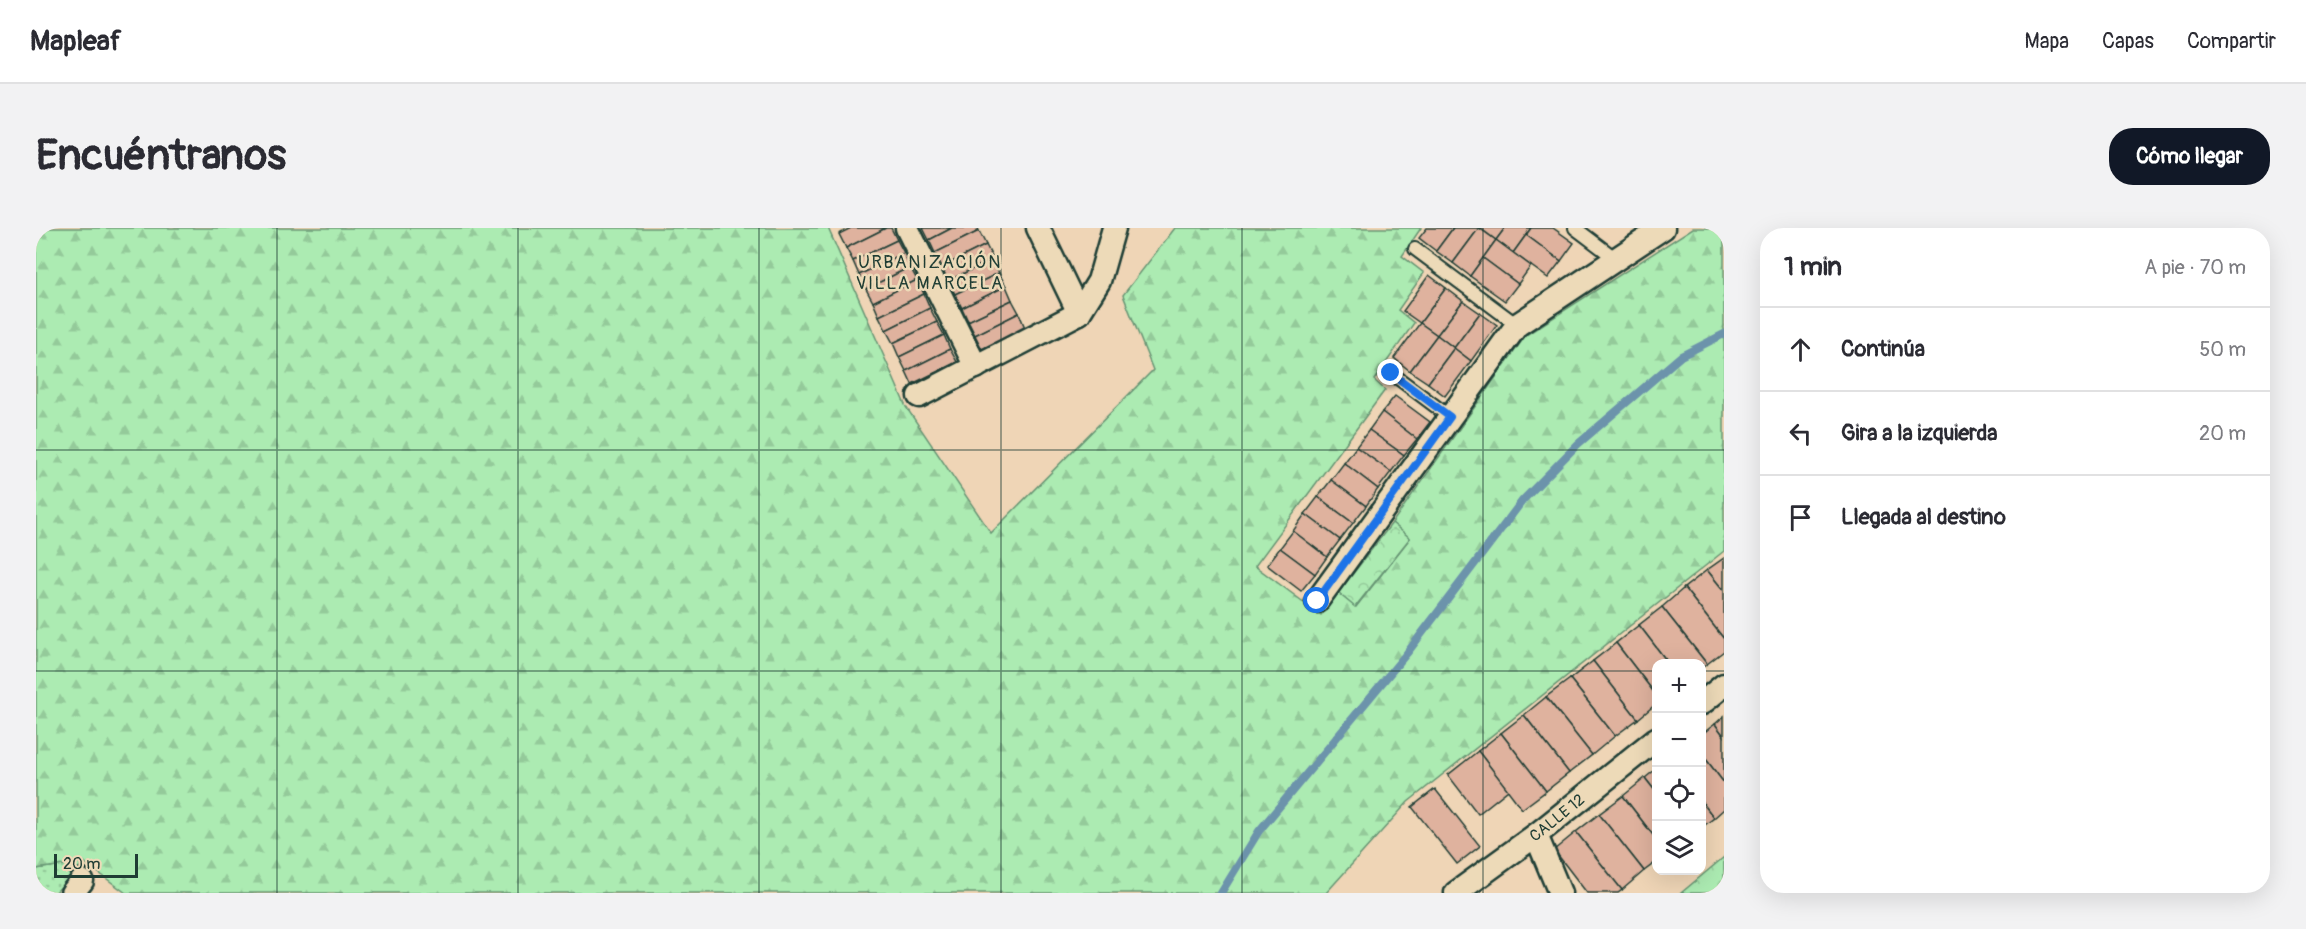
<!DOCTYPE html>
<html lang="es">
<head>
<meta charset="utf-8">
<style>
  :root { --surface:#fff; --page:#f2f2f3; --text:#2b2b33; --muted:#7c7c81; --line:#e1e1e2; --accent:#111827 }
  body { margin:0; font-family:Pangolin,sans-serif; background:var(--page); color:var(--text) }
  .controls { position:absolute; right:18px; bottom:18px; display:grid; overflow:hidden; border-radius:12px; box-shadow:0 6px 24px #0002 }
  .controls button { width:54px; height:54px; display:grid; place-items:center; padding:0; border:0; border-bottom:2px solid var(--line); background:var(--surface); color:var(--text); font:30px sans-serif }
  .scale { position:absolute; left:18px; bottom:15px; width:84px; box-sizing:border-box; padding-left:6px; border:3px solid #1f3d34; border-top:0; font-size:16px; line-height:21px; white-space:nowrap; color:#1f3d34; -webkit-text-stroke:4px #eddab8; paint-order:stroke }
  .stop { position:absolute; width:18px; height:18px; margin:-14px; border:4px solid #1a73e8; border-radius:50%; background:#fff }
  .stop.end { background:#1a73e8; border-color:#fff; box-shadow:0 2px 6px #0008 }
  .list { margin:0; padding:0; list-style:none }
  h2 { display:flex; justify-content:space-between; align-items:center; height:78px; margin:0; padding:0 24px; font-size:26px }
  h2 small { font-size:20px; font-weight:400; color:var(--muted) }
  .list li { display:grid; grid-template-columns:39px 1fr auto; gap:18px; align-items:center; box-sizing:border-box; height:84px; padding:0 24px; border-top:2px solid var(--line) }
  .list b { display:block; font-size:22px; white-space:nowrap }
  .list em { font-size:20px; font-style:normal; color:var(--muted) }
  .icon { flex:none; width:33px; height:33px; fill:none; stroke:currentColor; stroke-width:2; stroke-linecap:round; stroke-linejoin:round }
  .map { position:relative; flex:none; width:1688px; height:665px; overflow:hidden; border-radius:24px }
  header { display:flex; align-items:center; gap:36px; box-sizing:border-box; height:84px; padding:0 30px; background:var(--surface); border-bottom:2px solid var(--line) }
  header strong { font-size:28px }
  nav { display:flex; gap:33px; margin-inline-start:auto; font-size:21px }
  .intro { display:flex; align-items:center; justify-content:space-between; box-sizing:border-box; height:144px; padding:0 36px }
  h1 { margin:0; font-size:42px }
  .button { padding:15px 27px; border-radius:24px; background:var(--accent); color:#fff; font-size:21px; font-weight:700 }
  main { display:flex; gap:36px; padding:0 36px }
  aside { flex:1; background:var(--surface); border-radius:24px; box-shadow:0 6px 24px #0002 }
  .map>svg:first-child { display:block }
  .grass { fill:url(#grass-dots); stroke:#669473; stroke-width:1.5 }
  .forest { fill:url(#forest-firs); stroke:#669473; stroke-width:1.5 }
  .park { fill:url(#park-crowns); stroke:#669473; stroke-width:1.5 }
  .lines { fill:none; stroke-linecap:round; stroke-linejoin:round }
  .stream { stroke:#6c93ab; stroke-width:8 }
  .building { fill:#dfb29e; stroke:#1f3d34; stroke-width:1.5 }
  .lane-casing { stroke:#1f3d34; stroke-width:16 }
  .street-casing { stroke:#1f3d34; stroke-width:27 }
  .lane { stroke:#eddab8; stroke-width:12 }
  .street { stroke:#eddab8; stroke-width:22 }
  .route { stroke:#1a73e8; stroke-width:8 }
  .grid { fill:none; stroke:#1f3d34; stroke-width:1.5; stroke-opacity:0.55 }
  .labels { text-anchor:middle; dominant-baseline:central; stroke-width:5; stroke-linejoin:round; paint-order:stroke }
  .street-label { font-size:16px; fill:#1f3d34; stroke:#eddab8 }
  .neighbourhood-label { font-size:18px; letter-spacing:1.5px; fill:#1f3d34; stroke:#eddab8 }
</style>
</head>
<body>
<header>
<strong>Mapleaf</strong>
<nav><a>Mapa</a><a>Capas</a><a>Compartir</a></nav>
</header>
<div class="intro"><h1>Encuéntranos</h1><a class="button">Cómo llegar</a></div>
<main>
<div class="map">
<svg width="1688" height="665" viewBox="0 0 1688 665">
  <defs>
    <pattern id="grass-dots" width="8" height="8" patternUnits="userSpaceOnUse" patternTransform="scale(1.5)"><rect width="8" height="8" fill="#acebb2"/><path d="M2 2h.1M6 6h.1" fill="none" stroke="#94ca9a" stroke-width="1.8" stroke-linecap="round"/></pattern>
    <pattern id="forest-firs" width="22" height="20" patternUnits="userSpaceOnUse" patternTransform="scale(1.5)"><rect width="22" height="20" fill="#acebb2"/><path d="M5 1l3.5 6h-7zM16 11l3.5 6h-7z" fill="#94ca9a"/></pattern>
    <pattern id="park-crowns" width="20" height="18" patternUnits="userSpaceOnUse" patternTransform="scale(1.5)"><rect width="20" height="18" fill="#acebb2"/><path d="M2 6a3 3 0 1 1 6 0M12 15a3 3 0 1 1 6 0" fill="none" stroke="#94ca9a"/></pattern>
  </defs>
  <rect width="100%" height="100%" fill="#efd5b6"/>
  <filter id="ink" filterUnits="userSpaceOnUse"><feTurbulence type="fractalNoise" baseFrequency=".0167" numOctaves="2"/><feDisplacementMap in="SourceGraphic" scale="12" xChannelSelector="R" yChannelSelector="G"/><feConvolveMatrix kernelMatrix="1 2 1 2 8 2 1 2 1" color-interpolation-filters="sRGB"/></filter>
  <g filter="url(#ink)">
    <path class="grass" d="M48,634L19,665H0V641Z"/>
    <path class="forest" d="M0,0H792L870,179L955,305L1117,142L1087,67L1139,0H1385L1366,28L1388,45L1362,82L1378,95L1338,152L1349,162L1219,338L1285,387L1302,365L1320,379L1374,310L1356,295L1490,107L1657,0H1688V323L1372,574L1290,665H90L48,634L0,641Z"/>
    <g class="park">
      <path d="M1356,295L1374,310L1319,379L1302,365Z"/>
      <path d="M1688,629V665H1645Z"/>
    </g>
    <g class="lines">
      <path class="stream" d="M1185,665L1223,603L1371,425L1487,272L1542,216L1645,128L1688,106"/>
    </g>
    <g class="building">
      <path d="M815,0H850L810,20L803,6Z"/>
      <path d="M850,0H855L861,12L817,33L810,20Z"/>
      <path d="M887,0H916L893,12Z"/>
      <path d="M916,0H942L943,3L899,25L893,12Z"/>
      <path d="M1391,0H1417L1400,23L1383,10Z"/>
      <path d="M1417,0H1443L1417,35L1400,23Z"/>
      <path d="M1443,0L1460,12L1434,48L1417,35Z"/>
      <path d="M1444,0H1469L1460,12Z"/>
      <path d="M1469,0H1495L1477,25L1460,12Z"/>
      <path d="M1495,0H1517L1538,15L1525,33L1490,7Z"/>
      <path d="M943,3L950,17L906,39L899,25Z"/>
      <path d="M1490,7L1525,33L1512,50L1477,25Z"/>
      <path d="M861,12L868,25L823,47L817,33Z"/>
      <path d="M1460,12L1495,38L1482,56L1447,30Z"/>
      <path d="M950,17L957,31L912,53L906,39Z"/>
      <path d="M868,25L874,39L830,61L823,47Z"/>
      <path d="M1447,30L1482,56L1469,73L1434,48Z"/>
      <path d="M957,31L963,45L919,66L912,53Z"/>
      <path d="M874,39L881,52L837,74L830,61Z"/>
      <path d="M963,45L970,58L926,80L919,66Z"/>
      <path d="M1393,47L1410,60L1384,95L1367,83Z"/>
      <path d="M881,52L888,66L843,88L837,74Z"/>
      <path d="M970,58L976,72L932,93L926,80Z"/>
      <path d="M1410,60L1427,73L1401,107L1384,95Z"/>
      <path d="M888,66L894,80L850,102L843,88Z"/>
      <path d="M976,72L983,85L939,107L932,93Z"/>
      <path d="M1427,73L1444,85L1418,120L1401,107Z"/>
      <path d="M894,80L901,94L857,115L850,102Z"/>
      <path d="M983,85L989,100L946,121L939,107Z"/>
      <path d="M1444,85L1461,97L1435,133L1418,120Z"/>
      <path d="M901,94L908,107L863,129L857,115Z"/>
      <path d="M1384,95L1401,107L1374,143L1358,130Z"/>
      <path d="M908,107L914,121L870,143L863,129Z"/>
      <path d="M1401,107L1418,120L1392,155L1374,143Z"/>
      <path d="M1418,120L1435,133L1409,168L1392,155Z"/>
      <path d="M914,121L921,134L876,156L870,143Z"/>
      <path d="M1359,168L1394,194L1381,211L1346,184Z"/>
      <path d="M1346,184L1381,211L1368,227L1333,202Z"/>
      <path d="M1333,202L1368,227L1355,244L1320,219Z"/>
      <path d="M1320,219L1355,244L1342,261L1308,235Z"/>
      <path d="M1308,235L1342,261L1330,278L1295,252Z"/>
      <path d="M1295,252L1330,278L1317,295L1282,269Z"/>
      <path d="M1282,269L1317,295L1304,312L1269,286Z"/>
      <path d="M1269,286L1304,312L1291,329L1257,303Z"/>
      <path d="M1257,303L1291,329L1279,346L1244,320Z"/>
      <path d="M1244,320L1279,346L1265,363L1231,337Z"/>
      <path d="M1688,330V363L1671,342Z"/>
      <path d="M1671,342L1688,363V411L1648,360Z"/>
      <path d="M1648,360L1688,411V423L1671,436L1626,379Z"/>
      <path d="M1626,379L1671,436L1666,440V436H1633L1603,397Z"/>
      <path d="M1603,397L1633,436H1620V467L1580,415Z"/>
      <path d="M1580,415L1620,467V476L1602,491L1557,433Z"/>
      <path d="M1557,433L1602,491L1579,508L1534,451Z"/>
      <path d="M1534,451L1579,508L1556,527L1510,469Z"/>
      <path d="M1510,469L1556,527L1533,545L1488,487Z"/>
      <path d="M1488,487L1533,545L1510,563L1465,505Z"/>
      <path d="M1688,488V508L1679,496Z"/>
      <path d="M1679,496L1688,508V555L1666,526V506Z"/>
      <path d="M1465,505L1510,563L1486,581L1442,523Z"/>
      <path d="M1442,523L1472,562L1442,586L1412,547Z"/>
      <path d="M1666,526L1688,555V581L1678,590L1666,574Z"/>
      <path d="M1620,541V564L1609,550Z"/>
      <path d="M1609,550L1620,564V611L1587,568Z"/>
      <path d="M1399,561L1444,618L1421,636L1376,579Z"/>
      <path d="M1587,568L1620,611V634L1608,643L1563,586Z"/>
      <path d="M1666,574L1678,590L1666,599Z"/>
      <path d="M1563,586L1608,643L1586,662L1540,604Z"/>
      <path d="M1540,604L1586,662L1582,665H1551L1518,622Z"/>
    </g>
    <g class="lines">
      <g class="lane-casing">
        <g id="lane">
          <path d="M1539,0L1580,31"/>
          <path d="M1379,21L1481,97"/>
          <path d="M1355,145L1414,189"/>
        </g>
      </g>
      <g class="street-casing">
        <g id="street">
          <path d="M871,0L940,139"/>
          <path d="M1002,0L1043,85"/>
          <path d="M883,168L1043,85L1063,53L1078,0"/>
          <path d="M1281,373L1481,97L1627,0"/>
          <path d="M1666,475L1688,457"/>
          <path d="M1500,607L1524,665"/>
          <path d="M36,665L46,653"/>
          <path id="s1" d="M1420,665L1500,607L1620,511"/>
        </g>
      </g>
      <use href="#lane" class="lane"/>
      <use href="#street" class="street"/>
    </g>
  </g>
  <g class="lines" filter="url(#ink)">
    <path class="route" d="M1281,373L1414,189L1355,145"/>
  </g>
  <path class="grid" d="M241,0V665M482,0V665M723,0V665M965,0V665M1206,0V665M1447,0V665M0,222H1688M0,443H1620M1666,443H1688"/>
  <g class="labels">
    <g class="street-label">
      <text stroke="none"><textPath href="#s1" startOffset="126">CALLE 12</textPath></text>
    </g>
    <g class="neighbourhood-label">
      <text x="894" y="34">URBANIZACIÓN<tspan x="894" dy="21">VILLA MARCELA</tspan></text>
    </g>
  </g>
</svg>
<div class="controls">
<button>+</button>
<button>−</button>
<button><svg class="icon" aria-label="locate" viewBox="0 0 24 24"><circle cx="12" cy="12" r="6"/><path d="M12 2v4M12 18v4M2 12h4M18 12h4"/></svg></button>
<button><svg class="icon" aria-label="layers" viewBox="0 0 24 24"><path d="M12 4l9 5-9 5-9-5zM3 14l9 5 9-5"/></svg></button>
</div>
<div class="scale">20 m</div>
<div class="stop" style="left:1281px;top:373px"></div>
<div class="stop end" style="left:1355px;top:145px"></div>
</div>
<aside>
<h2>1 min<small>A pie · 70 m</small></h2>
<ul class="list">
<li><svg class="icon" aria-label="ahead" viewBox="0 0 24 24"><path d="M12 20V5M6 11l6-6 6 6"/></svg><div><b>Continúa</b></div><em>50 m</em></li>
<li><svg class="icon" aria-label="left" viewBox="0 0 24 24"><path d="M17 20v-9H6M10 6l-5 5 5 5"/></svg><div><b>Gira a la izquierda</b></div><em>20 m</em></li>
<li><svg class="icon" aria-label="arrive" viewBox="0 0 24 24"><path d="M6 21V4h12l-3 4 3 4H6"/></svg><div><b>Llegada al destino</b></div></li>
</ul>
</aside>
</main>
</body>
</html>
